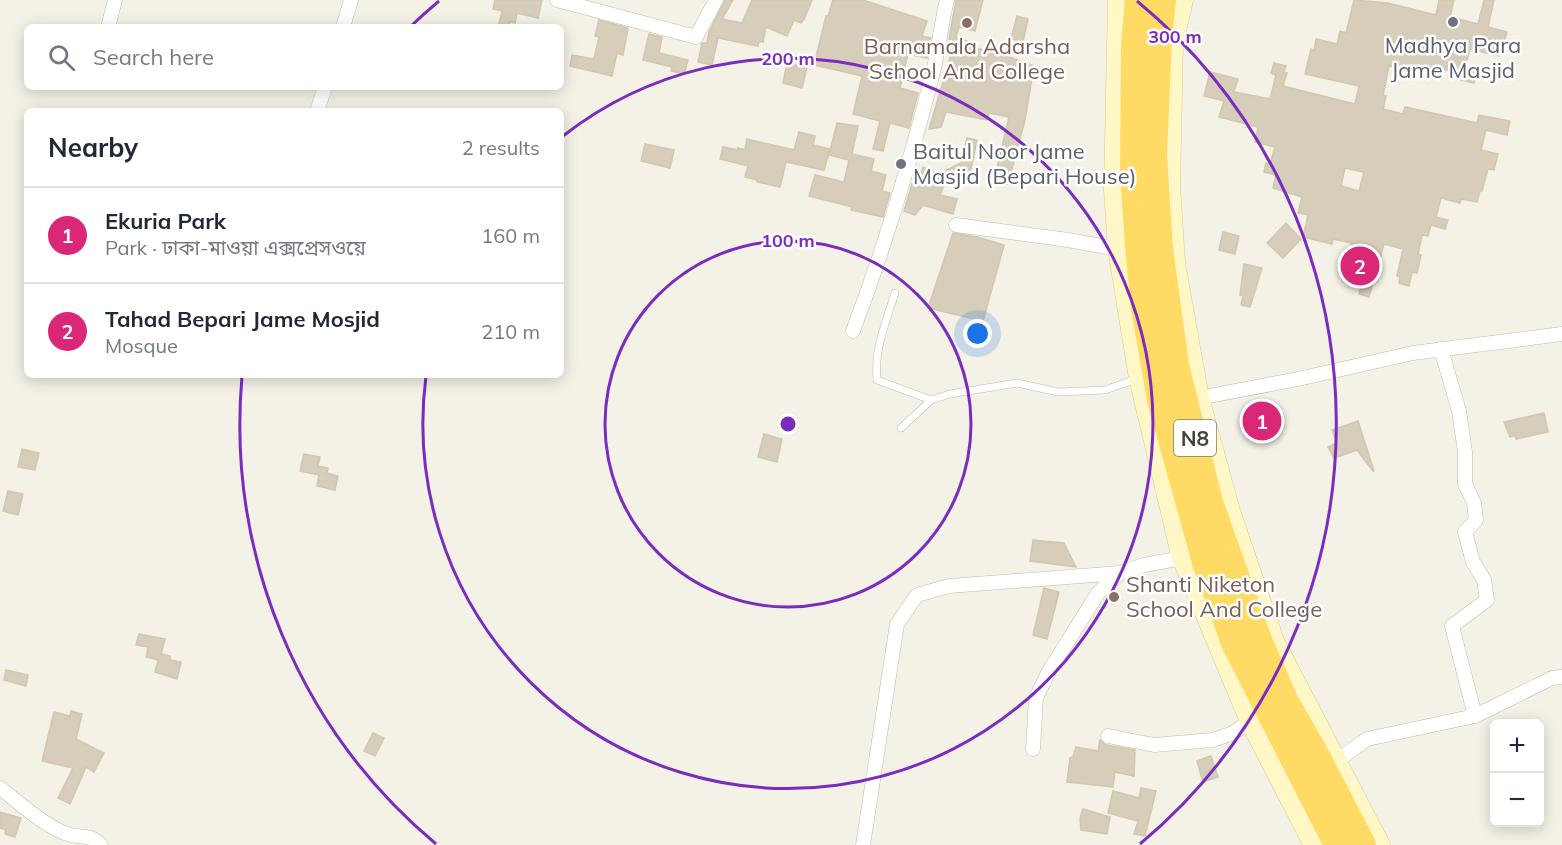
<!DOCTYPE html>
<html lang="en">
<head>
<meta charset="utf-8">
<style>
  :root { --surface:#fff; --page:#f2f2f3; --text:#1f2937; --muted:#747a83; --line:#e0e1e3; --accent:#db2777 }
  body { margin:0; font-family:Mulish,"Noto Sans Bengali",sans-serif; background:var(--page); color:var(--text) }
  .controls { position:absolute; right:18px; bottom:18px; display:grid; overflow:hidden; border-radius:9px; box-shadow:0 3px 15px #0003 }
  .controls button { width:54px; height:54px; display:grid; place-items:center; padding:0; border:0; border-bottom:2px solid var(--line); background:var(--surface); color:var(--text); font:30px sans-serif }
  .you { position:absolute; left:978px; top:334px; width:21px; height:21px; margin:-15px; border:4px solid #fff; border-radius:50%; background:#1a73e8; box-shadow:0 0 0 9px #1a73e833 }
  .badge { display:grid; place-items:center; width:39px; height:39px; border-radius:50%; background:var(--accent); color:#fff; font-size:20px; font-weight:700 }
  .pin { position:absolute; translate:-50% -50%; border:3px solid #fff; box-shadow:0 2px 6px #0006 }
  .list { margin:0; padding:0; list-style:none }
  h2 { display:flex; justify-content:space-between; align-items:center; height:78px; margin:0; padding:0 24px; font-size:26px }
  h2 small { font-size:20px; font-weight:400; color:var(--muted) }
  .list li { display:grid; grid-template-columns:39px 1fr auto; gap:18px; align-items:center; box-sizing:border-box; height:96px; padding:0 24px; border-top:2px solid var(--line) }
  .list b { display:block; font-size:22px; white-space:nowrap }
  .list p { margin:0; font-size:20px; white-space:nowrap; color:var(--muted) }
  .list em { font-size:20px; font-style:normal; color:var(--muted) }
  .icon { flex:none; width:33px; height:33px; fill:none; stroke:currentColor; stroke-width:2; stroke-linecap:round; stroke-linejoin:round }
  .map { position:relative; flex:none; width:1562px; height:845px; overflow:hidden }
  .search { position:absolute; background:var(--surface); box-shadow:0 3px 15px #0003; left:24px; top:24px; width:540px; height:66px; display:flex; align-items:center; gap:15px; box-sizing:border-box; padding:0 21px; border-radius:9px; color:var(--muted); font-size:22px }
  .panel { position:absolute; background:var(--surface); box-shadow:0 3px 15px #0003; left:24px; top:108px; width:540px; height:270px; border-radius:9px }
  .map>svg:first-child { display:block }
  .building { fill:#d6ceba; stroke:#d1c7ad; stroke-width:1.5; fill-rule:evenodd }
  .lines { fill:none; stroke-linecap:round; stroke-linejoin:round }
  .lane-casing { stroke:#c0baa8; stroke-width:8 }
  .street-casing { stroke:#c0baa8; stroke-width:15 }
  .secondary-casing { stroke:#d7cb93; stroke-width:21 }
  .highway-casing { stroke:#e6b52d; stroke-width:27 }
  .lane { stroke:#fff; stroke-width:7 }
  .street { stroke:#fff; stroke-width:14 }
  .secondary { stroke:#fff7c5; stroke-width:20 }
  .highway { stroke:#ffdb66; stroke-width:26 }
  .ring { fill:none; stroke:#7b2cbf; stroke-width:3 }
  .worship-dot { fill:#6b7280; stroke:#fff; stroke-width:2 }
  .education-dot { fill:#8d6e63; stroke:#fff; stroke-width:2 }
  .labels { text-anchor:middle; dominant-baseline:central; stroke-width:5; stroke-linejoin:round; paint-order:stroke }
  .shield { fill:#fff; stroke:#7e7b72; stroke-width:1.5 }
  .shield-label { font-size:21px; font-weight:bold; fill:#474235 }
  .worship-label { font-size:22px; fill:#5b616d; stroke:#fff }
  .education-label { font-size:22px; fill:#785e54; stroke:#fff }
  .centre { fill:#7b2cbf; stroke:#fff; stroke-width:3 }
  .ring-label { font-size:18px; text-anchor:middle; font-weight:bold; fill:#7b2cbf; stroke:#fff; stroke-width:5; stroke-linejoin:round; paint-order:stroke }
</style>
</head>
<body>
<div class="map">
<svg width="1562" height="845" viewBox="0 0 1562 845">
  <rect width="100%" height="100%" fill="#f4f1e6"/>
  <g class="building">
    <path d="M495,0H542L538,18L517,13L515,23L510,22V27H498L502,11L493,9Z"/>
    <path d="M725,0H733L722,19L742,23L752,0H812L804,19L801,23L794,20L787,36L766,27L763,42L759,41L758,46L718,38L712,65L698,62L702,43H707L709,32Z"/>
    <path d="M833,0H863L927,21L922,36L931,38L927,58L908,54L900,88L918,93L909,128L890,123L883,151L873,149L880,121L853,114L862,76L814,65L826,16H828Z"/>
    <path d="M956,0H983L975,31L959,27L956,37L972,43L971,47L1002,54L1034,66L1025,120L1008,184L994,181L1009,117L989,113L987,120L946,112L941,127L929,129L955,41L949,39Z"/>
    <path d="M1354,0L1388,3L1436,15L1439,0H1454L1450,17L1478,24L1484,0H1494L1488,27L1507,32L1499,56L1470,49L1465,67L1477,70L1474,83L1461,80L1463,74L1438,68V71L1418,66L1416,72L1389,66L1383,95L1386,96L1383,109L1403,114L1405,107L1477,123L1479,115L1510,121L1507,135L1486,130L1481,150L1498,154L1494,170L1488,169L1482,191H1480L1477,202L1461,199L1460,203L1441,198L1436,217L1448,220L1445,229L1431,225L1428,236L1422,235L1418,254L1421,255L1417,273L1412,272L1409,286L1399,283L1400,277L1397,276L1403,249L1384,244L1369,297L1359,294L1361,286L1347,282L1355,252L1350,251L1352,243L1333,239L1332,244L1303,237L1308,215L1298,213L1302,197L1273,188L1276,175L1264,172L1266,163L1270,164L1275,147L1255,142L1258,127L1219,117L1224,101L1204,96L1210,72L1238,79L1234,92L1270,99L1276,75L1271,73L1274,63L1286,66L1284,72L1287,73L1283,86L1355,104L1359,86L1305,74L1311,49L1314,50L1316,39L1337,44L1340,31L1346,33ZM1345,168L1364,172L1359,191L1341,186Z"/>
    <path d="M1017,16L1028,19L1023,42L1011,39Z"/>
    <path d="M599,20L628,28L623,55L617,53L612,76L570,66L572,55L594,59L599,37L595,36Z"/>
    <path d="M649,34L662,37L659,53L688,60L684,74L671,71L672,67L643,60Z"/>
    <path d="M787,63L807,68L802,88L783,83Z"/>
    <path d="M837,123L858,126L852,154L874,159L871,171L886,175L882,191L890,193L883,217L851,210L852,207L809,196L815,175L844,182L849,160L829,155Z"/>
    <path d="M799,132L815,136L813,145L830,149L824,170L786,162L780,187L757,182V180L745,177L748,166L720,159L723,147L738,150V148L745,150L747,139L794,150Z"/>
    <path d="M967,138L977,140L970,174L951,168L940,195L957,199L953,214L923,205L915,215L904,211L912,184L918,186L923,167L939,174L961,163Z"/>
    <path d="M645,144L674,150L670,168L641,161Z"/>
    <path d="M1286,223L1301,239L1283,258L1267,243Z"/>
    <path d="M1223,232L1239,236L1235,254L1219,250Z"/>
    <path d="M953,233L977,237L1004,245L983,321L928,308Z"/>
    <path d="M1244,264L1262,268L1250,307L1241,305L1243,296L1240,295Z"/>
    <path d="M1544,413L1548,432L1516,439L1515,435L1510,437L1504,422Z"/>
    <path d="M1358,421L1374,471H1373L1357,450L1334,458L1328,447L1337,443L1332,430Z"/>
    <path d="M764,434L782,439L777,462L758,457Z"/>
    <path d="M22,449L39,453L35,470L18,467Z"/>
    <path d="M304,454L320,457L318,466L328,468L327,473L338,476L335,490L317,486L319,475L300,471Z"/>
    <path d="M8,491L23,494L18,515L3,511Z"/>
    <path d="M1033,540L1064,543L1076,567L1030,561Z"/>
    <path d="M1044,588L1059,592L1047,639L1033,635Z"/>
    <path d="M139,634L165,639L161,654L170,656V660L181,662L177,679L155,672L158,660L146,657L148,647L136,645Z"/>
    <path d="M6,670L28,675L26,686L4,680Z"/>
    <path d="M71,711L82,714L76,739L104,753L94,772L86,767L70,804L58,798L73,768L42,761L54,712L70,716Z"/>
    <path d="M373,733L384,738L375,756L364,751Z"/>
    <path d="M1100,740L1106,745L1135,750L1134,776L1115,772L1113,787L1067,782L1070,758L1073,757L1076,747L1098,751Z"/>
    <path d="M1211,756L1218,777L1203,782L1197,761Z"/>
    <path d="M1141,788L1156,791L1145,836L1134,834L1138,821L1108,813L1113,791L1139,798Z"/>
    <path d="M1083,809L1110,817L1107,834L1081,830L1080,818Z"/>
    <path d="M0,812L21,818L15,837L5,834L6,830L0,828Z"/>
  </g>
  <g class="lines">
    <g class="lane-casing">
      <g id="lane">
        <path d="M895,293C886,322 874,349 877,380L931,400"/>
        <path d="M901,428L931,400L950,394L1017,383L1058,392L1105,390L1136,379"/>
      </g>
    </g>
    <g class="street-casing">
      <g id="street">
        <path d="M557,0L696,37L716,0"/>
        <path d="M108,27L115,0"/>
        <path d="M343,27L351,0"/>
        <path d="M317,111L325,87"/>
        <path d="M956,225L1068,240L1118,249"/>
        <path d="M853,331C885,246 911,160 933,72C939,48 941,24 947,0"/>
        <path d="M1441,349L1459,411L1465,452V484L1474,503L1476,520L1465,532L1473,562L1484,580L1487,600L1452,626L1475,716"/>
        <path d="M1199,398L1298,379L1413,353L1562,334"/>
        <path d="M1108,736L1154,745L1213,740L1233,733L1250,721"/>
        <path d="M1033,749L1036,698L1048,673L1098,593L1120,573L1144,565L1182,558"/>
        <path d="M1337,761L1367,739L1475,716L1552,678L1562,677"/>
        <path d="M0,788C20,803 47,829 71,835C84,838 90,834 101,845"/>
        <path d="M863,845L897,624L917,595L949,586L1120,573"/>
      </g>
    </g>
    <g class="secondary-casing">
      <g id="secondary">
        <path d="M1118,0L1114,190L1118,249L1139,378L1182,558L1250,721L1314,845"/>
        <path d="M1183,0L1173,43L1170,186L1175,263L1199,398L1230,511L1274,641L1380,845"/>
      </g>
    </g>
    <g class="highway-casing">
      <g id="highway">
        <path d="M1138,0L1134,45L1133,175L1138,246L1144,308L1160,400L1205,562L1234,643L1337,845"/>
        <path d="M1163,0L1159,38L1154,156L1160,249L1176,365L1210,502L1259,640L1286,702L1316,754L1363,845"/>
      </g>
    </g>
    <use href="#lane" class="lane"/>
    <use href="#street" class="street"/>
    <use href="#secondary" class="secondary"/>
    <use href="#highway" class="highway"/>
  </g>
  <g class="ring">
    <circle cx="788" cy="424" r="183"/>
    <path d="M563 136A365 365 0 1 1 426 376"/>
    <path d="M436 844A548 548 0 0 1 242 376M411 26A548 548 0 0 1 439 1M1137 1A548 548 0 0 1 1140 844"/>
  </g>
  <g class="worship-dot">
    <circle cx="1453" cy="22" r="6"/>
    <circle cx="901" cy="164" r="6"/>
  </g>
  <g class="education-dot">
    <circle cx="967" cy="23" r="6"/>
    <circle cx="1114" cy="597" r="6"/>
  </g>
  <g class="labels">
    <rect class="shield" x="1174" y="420" width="42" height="36" rx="4.5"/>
    <g class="shield-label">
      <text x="1195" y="438">N8</text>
    </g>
    <g class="worship-label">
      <text x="1453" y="45">Madhya Para<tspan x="1453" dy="25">Jame Masjid</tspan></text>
      <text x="913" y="151" text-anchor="start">Baitul Noor Jame<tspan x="913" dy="25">Masjid (Bepari House)</tspan></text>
    </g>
    <g class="education-label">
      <text x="967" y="46">Barnamala Adarsha<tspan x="967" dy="25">School And College</tspan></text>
      <text x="1126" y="584" text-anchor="start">Shanti Niketon<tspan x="1126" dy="25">School And College</tspan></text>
    </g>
  </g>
  <circle cx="788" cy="424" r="9" class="centre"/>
  <g class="ring-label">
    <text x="1175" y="43">300 m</text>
    <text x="788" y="65">200 m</text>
    <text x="788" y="247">100 m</text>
  </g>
</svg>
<div class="controls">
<button>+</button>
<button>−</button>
</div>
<div class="you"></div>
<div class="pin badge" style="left:1262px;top:421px">1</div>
<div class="pin badge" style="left:1360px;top:266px">2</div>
<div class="search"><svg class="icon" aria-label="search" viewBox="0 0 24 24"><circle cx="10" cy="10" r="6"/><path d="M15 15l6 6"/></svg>Search here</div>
<section class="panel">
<h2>Nearby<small>2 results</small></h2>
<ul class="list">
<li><span class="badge">1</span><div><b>Ekuria Park</b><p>Park · ঢাকা-মাওয়া এক্সপ্রেসওয়ে</p></div><em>160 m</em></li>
<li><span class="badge">2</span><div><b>Tahad Bepari Jame Mosjid</b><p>Mosque</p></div><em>210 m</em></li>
</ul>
</section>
</div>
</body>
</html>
